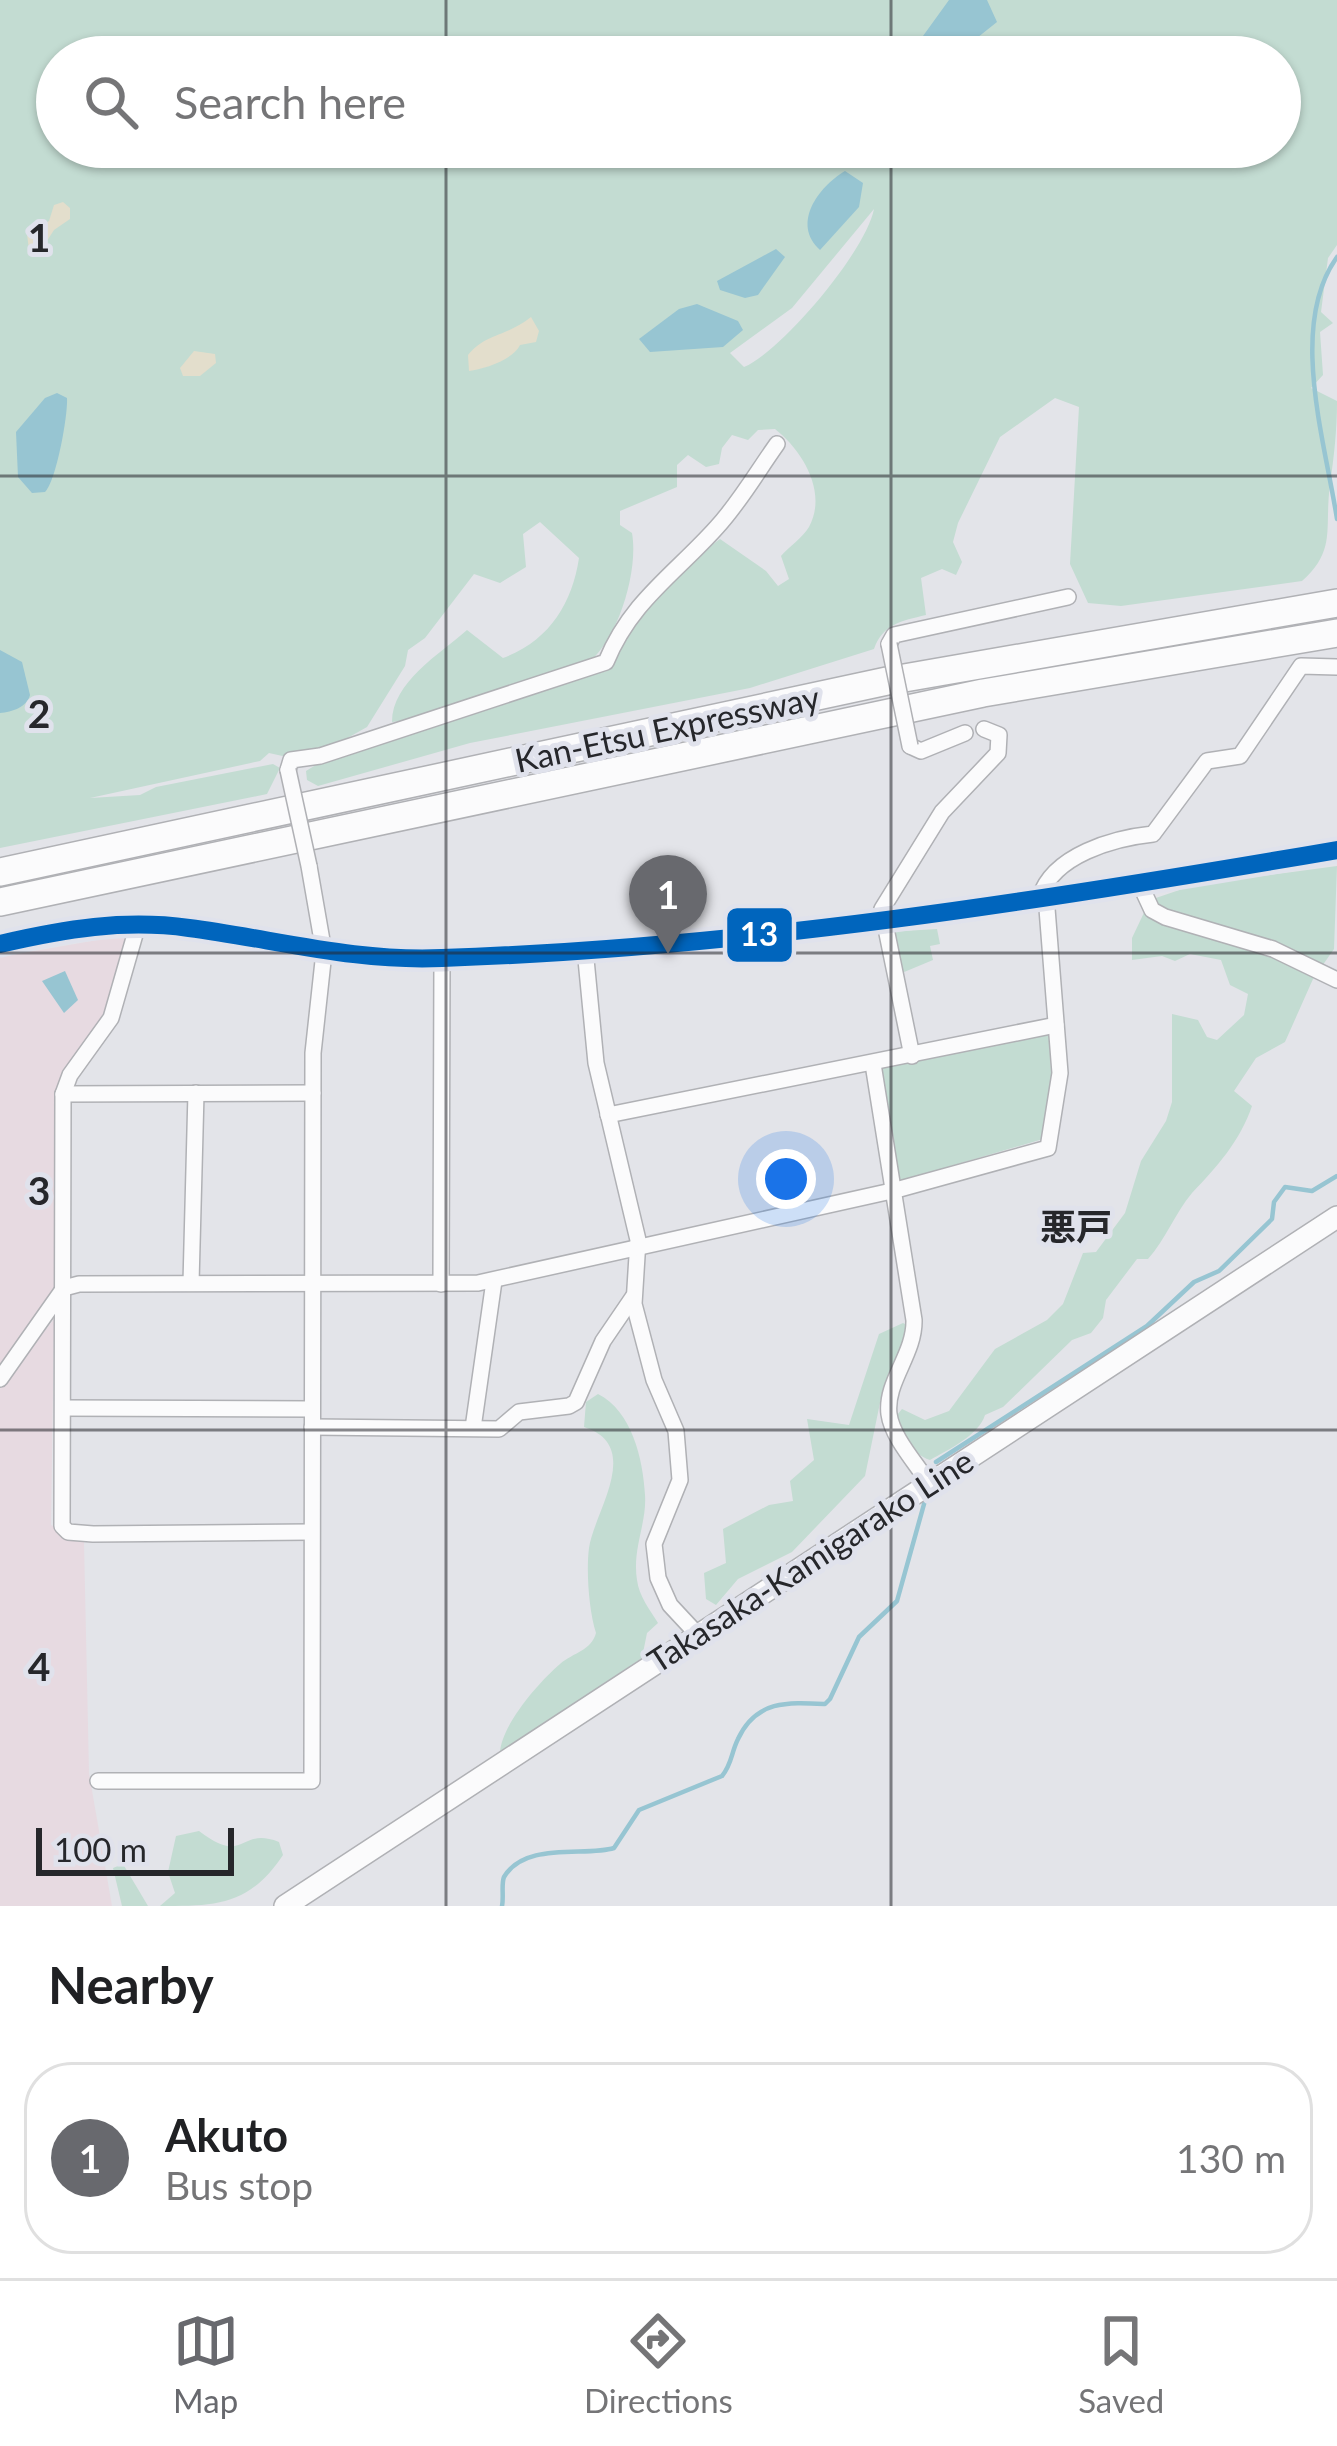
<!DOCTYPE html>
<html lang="en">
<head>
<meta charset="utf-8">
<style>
  :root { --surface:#fff; --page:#f2f2f2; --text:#202124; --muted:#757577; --line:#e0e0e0; --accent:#68696e }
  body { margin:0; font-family:Lato,"Noto Sans JP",sans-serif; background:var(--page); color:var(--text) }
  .scale { position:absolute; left:36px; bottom:30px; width:198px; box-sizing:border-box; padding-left:12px; border:6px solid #26272b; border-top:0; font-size:33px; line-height:42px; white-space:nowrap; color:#26272b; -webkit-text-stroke:9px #e0e2ec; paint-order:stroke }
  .you { position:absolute; left:786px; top:1179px; width:42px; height:42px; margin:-30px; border:9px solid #fff; border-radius:50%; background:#1a73e8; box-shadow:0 0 0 18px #1a73e833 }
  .badge { display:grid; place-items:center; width:78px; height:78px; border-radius:50%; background:var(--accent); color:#fff; font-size:39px; font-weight:700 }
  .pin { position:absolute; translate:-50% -99px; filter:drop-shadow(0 3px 6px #0008) }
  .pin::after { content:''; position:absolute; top:63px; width:42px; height:36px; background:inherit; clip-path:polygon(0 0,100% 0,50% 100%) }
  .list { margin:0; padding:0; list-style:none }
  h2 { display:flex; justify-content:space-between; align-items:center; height:156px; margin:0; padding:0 48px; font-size:51px }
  h2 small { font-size:39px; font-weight:400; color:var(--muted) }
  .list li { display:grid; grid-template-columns:78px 1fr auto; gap:36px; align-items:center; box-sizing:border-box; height:192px; margin:0 24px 24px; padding:0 24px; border:3px solid var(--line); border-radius:48px }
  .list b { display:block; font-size:45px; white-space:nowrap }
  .list p { margin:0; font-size:39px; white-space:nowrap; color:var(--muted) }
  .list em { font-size:39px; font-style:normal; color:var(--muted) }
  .icon { flex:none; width:66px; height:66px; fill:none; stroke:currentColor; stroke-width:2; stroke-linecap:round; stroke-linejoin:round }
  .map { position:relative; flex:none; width:1337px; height:1906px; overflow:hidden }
  .search { position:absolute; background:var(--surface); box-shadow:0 3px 9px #0004; left:36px; right:36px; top:36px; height:132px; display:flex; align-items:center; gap:30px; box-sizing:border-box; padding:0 42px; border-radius:66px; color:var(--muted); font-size:45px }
  .sheet { height:372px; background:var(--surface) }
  nav { display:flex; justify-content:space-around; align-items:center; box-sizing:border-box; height:168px; border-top:3px solid var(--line); background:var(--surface); font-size:33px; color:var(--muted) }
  nav a { display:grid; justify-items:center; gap:6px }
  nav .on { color:var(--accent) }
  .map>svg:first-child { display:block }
  .industrial { fill:#e7dae1 }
  .green { fill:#c3dcd2; fill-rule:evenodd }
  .sand { fill:#e3decc }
  .water { fill:#97c5d2 }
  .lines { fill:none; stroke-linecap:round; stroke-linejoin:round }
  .stream { stroke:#97c5d2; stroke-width:4.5 }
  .street-casing { stroke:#b0b1b5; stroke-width:18 }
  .secondary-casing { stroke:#b0b1b5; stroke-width:24 }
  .highway-casing { stroke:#b0b1b5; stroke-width:30 }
  .street { stroke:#fbfbfc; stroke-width:15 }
  .secondary { stroke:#fbfbfc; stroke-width:21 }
  .highway { stroke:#fbfbfc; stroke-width:27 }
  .street-bridge-casing { stroke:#b0b1b5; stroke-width:18; stroke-linecap:butt }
  .street-bridge { stroke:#fbfbfc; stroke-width:15 }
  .bus-1-casing { stroke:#e0e2ec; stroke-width:27 }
  .bus-1 { stroke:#0065bd; stroke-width:18 }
  .grid { fill:none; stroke:#26272b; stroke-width:3; stroke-opacity:0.55 }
  .labels { text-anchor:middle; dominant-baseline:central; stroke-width:10; stroke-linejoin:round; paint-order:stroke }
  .street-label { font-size:33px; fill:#26272b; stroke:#e0e2ec }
  .neighbourhood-label { font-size:36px; font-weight:bold; fill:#26272b; stroke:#e0e2ec }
  .grid-label { font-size:39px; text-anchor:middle; font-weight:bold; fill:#26272b; stroke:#e0e2ec; stroke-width:10; stroke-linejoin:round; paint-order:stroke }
  .line-badge { stroke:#e0e2ec; stroke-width:4.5 }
  .badge-label { font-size:33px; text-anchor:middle; font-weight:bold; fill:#fff }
</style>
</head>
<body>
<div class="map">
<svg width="1337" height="1906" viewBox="0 0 1337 1906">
  <rect width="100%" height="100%" fill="#e3e4e9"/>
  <g class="industrial">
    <path d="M126,935L106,1013L58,1089L56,1286L0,1367V957Z"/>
    <path d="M54,1319L51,1525L84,1542L89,1773L112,1906H0V1389Z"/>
  </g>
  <g class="green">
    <path d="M0,0H1337V245L1328,258L1321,312L1333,323L1320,332L1323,375L1311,388L1337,401C1337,431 1334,456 1330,485C1324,528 1337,550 1302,581L1121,606L1088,603L1070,564L1079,407L1055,398L1000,437L958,523L953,542L962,562L956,575L942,569L921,578L926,615C901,621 883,624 874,649L750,688L470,743L318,786L307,780L306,771L319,763L525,691L607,671L619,638L638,623L657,585L720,539L766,571L778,586L789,579L781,556C789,547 803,537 809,527C828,492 802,450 775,429L758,430L748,440L732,435L722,448L719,464L706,467L688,455L677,465V487L620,511V525L632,533C639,572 617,645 583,667L420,719L392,722C392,682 440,654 467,630L503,658C549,641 572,604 579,558L540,522L523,534L526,567L500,583L474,574L425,638L408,650L405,666L367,727L335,745L287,757L269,753L260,761L90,798L140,795L156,787L273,764L280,768L267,794L0,848ZM57,57H1280V147H57ZM874,209C866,251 782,351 744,367L730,353L792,308Z"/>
    <path d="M1337,866L1334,949L1313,979L1285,1042L1256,1058L1234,1091L1252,1106C1240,1141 1217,1167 1192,1193C1175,1213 1166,1239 1148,1259H1137L1106,1300L1103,1318L1091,1333L1072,1340L1003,1407L985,1415C979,1435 948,1450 930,1460C911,1454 902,1433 897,1415L902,1409L925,1420L949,1411L995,1349L1047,1320L1063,1304L1083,1253L1096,1252L1125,1213L1141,1161L1166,1121L1172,1102V1014L1198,1020L1207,1037L1217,1040L1244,1015L1248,994L1230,985L1221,960L1190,954L1175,961L1162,956L1132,960V938L1150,900L1194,885Z"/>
    <path d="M937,929L940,944L930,946L933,960L897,975L888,932Z"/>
    <path d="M1049,1033L1052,1090L1043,1139L900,1181L879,1072L883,1067Z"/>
    <path d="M903,1323L909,1326L882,1393L865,1476L792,1552L738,1579L716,1605L706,1599L704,1573L726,1563L723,1529L769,1505L793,1501L790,1481L814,1460L807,1419L849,1425L879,1334Z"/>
    <path d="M598,1394C632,1411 643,1459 645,1495C647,1523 632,1549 637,1580C639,1596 650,1610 658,1623L647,1633L642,1658L500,1753C501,1725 540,1681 560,1664C574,1652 591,1651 596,1633C589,1611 586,1571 589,1548C594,1512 644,1446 584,1427L586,1402Z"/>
    <path d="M199,1831C246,1867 238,1826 279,1842L283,1855C249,1906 216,1906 160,1906L175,1893L168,1872L176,1836Z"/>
    <path d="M123,1864L148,1906H122L113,1868Z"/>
  </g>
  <g class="sand">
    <path d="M63,202L70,208V219L54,230L43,247L29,250L27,234L49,221L54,205Z"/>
    <path d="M531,317L539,331L536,342L520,345C513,360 484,369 469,371L468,355C486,333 506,337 531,317Z"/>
    <path d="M194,351L215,354L216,363L200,376H183L180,368Z"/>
  </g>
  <g class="water">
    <path d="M949,0H987L997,22L953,57H866L882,44L923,36Z"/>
    <path d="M845,171L863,183L859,207L820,250C791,224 818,187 845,171Z"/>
    <path d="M776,249L785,257L758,295L745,298L720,290L717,281Z"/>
    <path d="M697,304L738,321L743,330L723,347L650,352L639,339L679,309Z"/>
    <path d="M57,393L67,398C68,416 56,481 45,492L32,493L18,477L16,432L45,398Z"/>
    <path d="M0,650L22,662L30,695C27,707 12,712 0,713Z"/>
    <path d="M65,971L78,1000L64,1013L42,981Z"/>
  </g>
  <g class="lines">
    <g class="stream">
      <path d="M1337,257C1288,325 1325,441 1337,519"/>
      <path d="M936,1462L1147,1326L1194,1282L1219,1271L1272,1219L1274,1202L1285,1187L1312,1191L1337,1176"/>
      <path d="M502,1906C504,1897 501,1884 504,1877C525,1841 586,1857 614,1848L639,1810L722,1776C732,1764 731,1753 738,1739C756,1700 788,1702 825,1704L830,1699L859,1637L897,1601L926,1497"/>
    </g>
    <g class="street-casing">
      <g id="street">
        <path d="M889,644L894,635L1068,597"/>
        <path d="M910,746L921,751L965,733"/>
        <path d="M288,770L291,760L320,756L606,662C631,601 675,574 717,527C740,502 757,472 777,444"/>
        <path d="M1139,882L1152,910L1165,917L1273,949L1337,980"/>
        <path d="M1040,897C1053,855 1114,838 1153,834L1207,761L1240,756L1301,666L1337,667"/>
        <path d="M585,949L596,1063L638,1240L634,1304L654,1380L676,1431L680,1480L654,1544L658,1578L670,1605L697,1634"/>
        <path d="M912,1056L882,909L942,812L998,753L999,735L984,729"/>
        <path d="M873,1064L914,1320C915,1354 885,1382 889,1414C892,1437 916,1463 928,1482"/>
        <path d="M63,1094L70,1075L111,1018L138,924"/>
        <path d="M608,1115L1056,1025"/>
        <path d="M191,1283L196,1093"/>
        <path d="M441,1284L442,958"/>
        <path d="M0,1379L64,1288L79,1284L478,1283L896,1190L1048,1148L1060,1073L1046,896"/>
        <path d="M63,1408L312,1409"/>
        <path d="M312,1427L499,1429L519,1412L569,1406L576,1402L603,1341L633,1297"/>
        <path d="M473,1428L494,1281"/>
        <path d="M311,1532L93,1534L68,1532L62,1526L63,1094L313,1093"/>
        <path d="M98,1781H312L313,1053L324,952L309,866"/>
      </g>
    </g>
    <g class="secondary-casing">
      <g id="secondary">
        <path d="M0,944C64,929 124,919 189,928C274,939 355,962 442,958C742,948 1041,901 1337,850"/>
        <path d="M285,1906L1337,1217"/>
      </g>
    </g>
    <g class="highway-casing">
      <g id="highway">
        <path d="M0,872L887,681L1337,603"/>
        <path d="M0,902L983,693L1337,633"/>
      </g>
    </g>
    <use href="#street" class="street"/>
    <use href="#secondary" class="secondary"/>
    <use href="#highway" class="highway"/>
    <g class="street-bridge-casing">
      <g id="street-bridge">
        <path d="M889,644L910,746"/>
        <path d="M288,770L309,866"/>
      </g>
    </g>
    <use href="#street-bridge" class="street-bridge"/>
    <g class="bus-1-casing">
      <path id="bus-1" d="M0,944C64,929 124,919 189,928C274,939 355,962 442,958C742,948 1041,901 1337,850"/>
    </g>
    <use href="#bus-1" class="bus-1"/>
  </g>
  <path class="grid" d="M446,0V57M891,0V57M446,147V1906M891,147V1906M0,476H1337M0,953H1337M0,1430H1337"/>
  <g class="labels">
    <g class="street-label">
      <text transform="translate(667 728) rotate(-12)">Kan-Etsu Expressway</text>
      <text transform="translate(810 1560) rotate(-33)">Takasaka-Kamigarako Line</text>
    </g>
    <g class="neighbourhood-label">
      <text x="1076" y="1226">悪戸</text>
    </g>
  </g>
  <g class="grid-label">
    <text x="39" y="252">1</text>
    <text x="39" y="728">2</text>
    <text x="39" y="1205">3</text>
    <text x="39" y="1681">4</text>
  </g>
  <rect class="line-badge" x="725" y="906" width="69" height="58" rx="12" fill="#0065bd"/>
  <g class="badge-label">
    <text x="759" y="946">13</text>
  </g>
</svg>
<div class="scale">100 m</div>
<div class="you"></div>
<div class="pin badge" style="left:668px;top:954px">1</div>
<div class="search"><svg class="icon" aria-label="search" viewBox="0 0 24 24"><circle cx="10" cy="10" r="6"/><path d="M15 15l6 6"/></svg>Search here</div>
</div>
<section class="sheet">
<h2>Nearby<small></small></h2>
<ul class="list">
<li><span class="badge">1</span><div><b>Akuto</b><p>Bus stop</p></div><em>130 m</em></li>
</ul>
</section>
<nav>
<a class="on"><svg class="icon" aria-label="map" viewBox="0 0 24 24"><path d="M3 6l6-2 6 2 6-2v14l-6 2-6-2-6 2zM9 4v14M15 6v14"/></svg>Map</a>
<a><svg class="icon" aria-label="directions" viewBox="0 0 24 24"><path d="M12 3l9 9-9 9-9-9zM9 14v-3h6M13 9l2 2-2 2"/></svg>Directions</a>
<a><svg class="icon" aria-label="saved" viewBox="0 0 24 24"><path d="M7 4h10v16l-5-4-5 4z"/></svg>Saved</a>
</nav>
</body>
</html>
